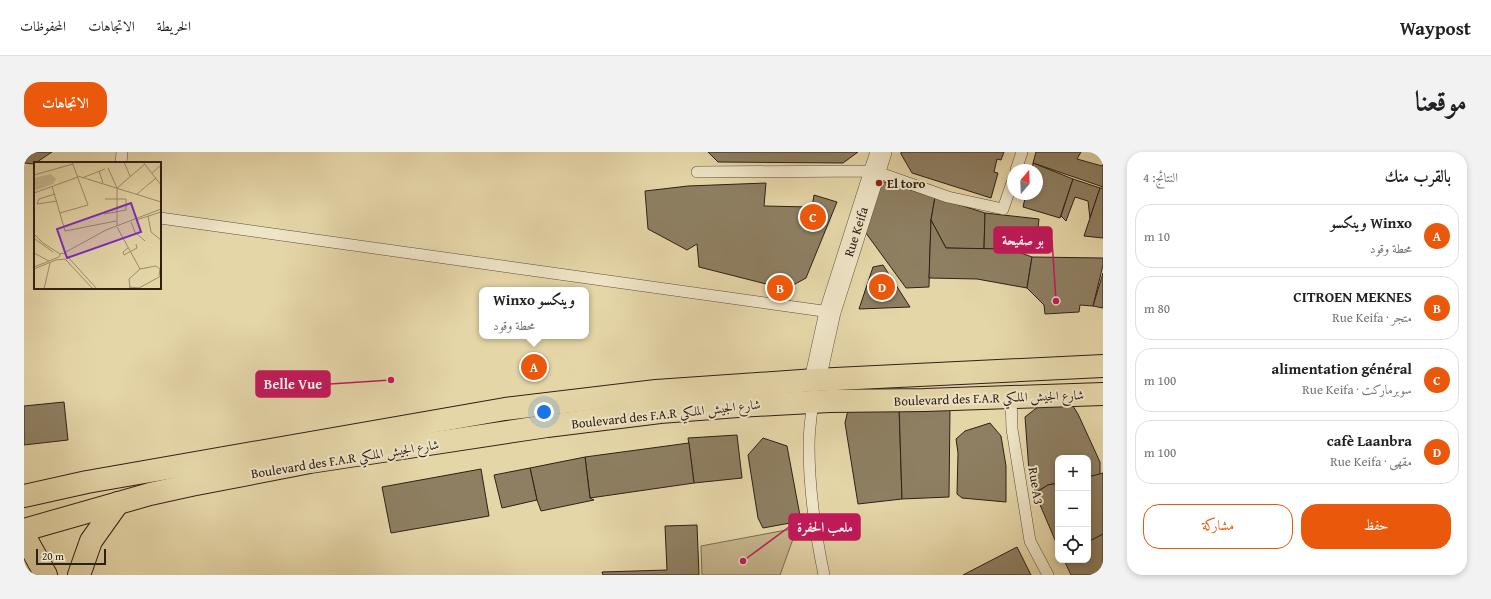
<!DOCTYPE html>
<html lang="ar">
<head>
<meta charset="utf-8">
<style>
  :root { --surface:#fff; --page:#f2f2f2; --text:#202124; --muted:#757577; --line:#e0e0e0; --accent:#ea580c }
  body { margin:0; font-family:"Gentium Book Plus",Amiri,serif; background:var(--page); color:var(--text); direction:rtl }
  .controls { position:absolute; right:12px; bottom:12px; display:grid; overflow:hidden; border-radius:8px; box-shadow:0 2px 6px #0003 }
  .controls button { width:36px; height:36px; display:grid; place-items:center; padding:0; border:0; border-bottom:1px solid var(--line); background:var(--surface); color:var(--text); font:20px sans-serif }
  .compass { position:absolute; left:983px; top:12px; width:36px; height:36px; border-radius:50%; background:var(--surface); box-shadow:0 2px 6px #0003; rotate:19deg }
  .scale { position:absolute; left:12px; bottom:10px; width:70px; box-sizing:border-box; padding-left:4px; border:2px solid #2f2017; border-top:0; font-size:11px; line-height:14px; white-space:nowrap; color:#2f2017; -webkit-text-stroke:3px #eee4c6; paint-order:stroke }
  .you { position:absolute; left:520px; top:260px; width:14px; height:14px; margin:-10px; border:3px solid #fff; border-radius:50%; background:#1a73e8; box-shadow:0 0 0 6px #1a73e833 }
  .badge { display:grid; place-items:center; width:26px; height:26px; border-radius:50%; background:var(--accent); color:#fff; font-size:13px; font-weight:700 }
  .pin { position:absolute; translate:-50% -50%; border:2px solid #fff; box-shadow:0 1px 4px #0006 }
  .popup { position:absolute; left:455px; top:135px; width:110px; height:52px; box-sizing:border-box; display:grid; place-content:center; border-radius:8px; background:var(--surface); filter:drop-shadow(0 1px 3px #0005); font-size:13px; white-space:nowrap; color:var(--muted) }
  .popup b { font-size:15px; color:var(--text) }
  .popup::after { content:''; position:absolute; left:50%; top:100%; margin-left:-8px; border:8px solid transparent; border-top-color:var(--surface) }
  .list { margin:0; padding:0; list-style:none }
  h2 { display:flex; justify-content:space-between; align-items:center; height:52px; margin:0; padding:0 16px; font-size:17px }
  h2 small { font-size:13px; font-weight:400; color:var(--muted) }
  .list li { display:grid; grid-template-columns:26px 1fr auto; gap:12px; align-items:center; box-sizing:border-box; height:64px; margin:0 8px 8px; padding:0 8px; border:1px solid var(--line); border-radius:16px }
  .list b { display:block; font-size:15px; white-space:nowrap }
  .list p { margin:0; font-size:13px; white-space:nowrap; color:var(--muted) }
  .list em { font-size:13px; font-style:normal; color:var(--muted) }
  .actions { display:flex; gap:8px; padding:12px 16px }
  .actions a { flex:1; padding:9px 0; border:1px solid var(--accent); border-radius:16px; text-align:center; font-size:14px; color:var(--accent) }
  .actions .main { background:var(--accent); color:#fff }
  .icon { flex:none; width:22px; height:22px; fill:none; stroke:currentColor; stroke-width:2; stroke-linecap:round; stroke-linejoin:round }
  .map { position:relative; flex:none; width:1079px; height:423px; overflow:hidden; direction:ltr; border-radius:16px }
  header { display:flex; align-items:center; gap:24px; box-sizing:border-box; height:56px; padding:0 20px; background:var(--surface); border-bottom:1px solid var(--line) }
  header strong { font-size:19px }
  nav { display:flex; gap:22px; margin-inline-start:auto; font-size:14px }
  .intro { display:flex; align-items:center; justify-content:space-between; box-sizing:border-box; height:96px; padding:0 24px }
  h1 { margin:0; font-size:28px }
  .button { padding:10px 18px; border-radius:16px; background:var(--accent); color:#fff; font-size:14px; font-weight:700 }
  main { display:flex; gap:24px; padding:0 24px }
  aside { flex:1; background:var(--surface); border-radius:16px; box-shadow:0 2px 6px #0003 }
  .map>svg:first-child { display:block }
  .green { fill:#c6b78f; stroke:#7a6c53 }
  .building { fill:#8e7f62; stroke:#2f2017 }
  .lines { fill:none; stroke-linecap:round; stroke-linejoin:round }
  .service-casing { stroke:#5c4e3b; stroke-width:12 }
  .minor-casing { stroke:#5c4e3b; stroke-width:22 }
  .primary-casing { stroke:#2f2017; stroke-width:24 }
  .service { stroke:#eee4c6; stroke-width:11 }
  .minor { stroke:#eee4c6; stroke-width:21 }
  .primary { stroke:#e5d6a8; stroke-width:22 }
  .poi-dot { fill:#8f2418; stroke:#eee4c6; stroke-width:1.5 }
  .labels { text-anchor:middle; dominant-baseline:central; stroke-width:4; stroke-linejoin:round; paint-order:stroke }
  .poi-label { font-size:13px; font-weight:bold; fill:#2f2017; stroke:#eee4c6; text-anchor:start }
  .street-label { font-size:13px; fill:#2f2017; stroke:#eee4c6 }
  .inset-road { fill:none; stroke:#9c8d6e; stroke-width:1 }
  .view { fill:#7b2cbf; fill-opacity:0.15; stroke:#7b2cbf; stroke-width:2 }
  .inset-edge { fill:none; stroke:#2f2017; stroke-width:2 }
  .leader { fill:none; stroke:#c2185b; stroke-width:1.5 }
  .callout-dot { fill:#c2185b; stroke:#eee4c6; stroke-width:1.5 }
  .callout { fill:#c2185b; stroke:#c2185b; stroke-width:1.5 }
  .callout-label { font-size:14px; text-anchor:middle; font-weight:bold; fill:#fff }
</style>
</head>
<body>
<header>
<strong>Waypost</strong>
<nav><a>الخريطة</a><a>الاتجاهات</a><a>المحفوظات</a></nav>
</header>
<div class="intro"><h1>موقعنا</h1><a class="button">الاتجاهات</a></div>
<main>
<aside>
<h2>بالقرب منك<small>النتائج: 4</small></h2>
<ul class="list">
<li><span class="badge">A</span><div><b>Winxo وينكسو</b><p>محطة وقود</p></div><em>10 m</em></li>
<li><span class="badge">B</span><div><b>CITROEN MEKNES</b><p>متجر · Rue Keifa</p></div><em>80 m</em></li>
<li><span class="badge">C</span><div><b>alimentation général</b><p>سوبرماركت · Rue Keifa</p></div><em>100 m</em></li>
<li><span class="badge">D</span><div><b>cafè Laanbra</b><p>مقهى · Rue Keifa</p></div><em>100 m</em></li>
</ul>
<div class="actions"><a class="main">حفظ</a><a>مشاركة</a></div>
</aside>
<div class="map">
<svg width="1079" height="423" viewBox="0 0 1079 423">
  <rect width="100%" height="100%" fill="#e5d6a8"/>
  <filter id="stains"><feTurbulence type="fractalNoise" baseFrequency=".005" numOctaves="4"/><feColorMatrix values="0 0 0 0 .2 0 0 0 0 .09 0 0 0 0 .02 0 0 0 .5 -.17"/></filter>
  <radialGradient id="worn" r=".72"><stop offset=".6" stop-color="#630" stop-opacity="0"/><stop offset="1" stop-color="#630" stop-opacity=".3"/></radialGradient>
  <path class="green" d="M773,376L756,423H678L677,394Z"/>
  <g class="building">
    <path d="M0,0H28L10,12L0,11Z"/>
    <path d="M684,0H834L819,11L694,10Z"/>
    <path d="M877,0H980L977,8L973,7L970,20L974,21L967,46L888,21L877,2Z"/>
    <path d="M1012,0H1057L1053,7L1078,14L1079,12V35L1009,11Z"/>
    <path d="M1009,11L1049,27L1036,66L999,55L1002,42H1013V18H1008Z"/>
    <path d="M1049,27L1076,36L1066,66L1064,49L1051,45L1042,69L1037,64Z"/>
    <path d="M853,28L911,45L907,68L905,135L882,136L839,77Z"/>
    <path d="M742,31L740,54L788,55L790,43L813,50L782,126L762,137L675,115L673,92L663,98L624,77L621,39L664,34Z"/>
    <path d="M1076,36H1079V86L1060,84Z"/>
    <path d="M911,45L961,61L960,97L922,96L907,68Z"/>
    <path d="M961,61L1015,67L1014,76L995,81L988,98L960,97Z"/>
    <path d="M907,68L922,96L986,97L1008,105L1003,136L953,127L905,126Z"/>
    <path d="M1008,105L1079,106V113L1069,154L1056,153L1055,160L1021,162L1020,153L1003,136Z"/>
    <path d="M859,113L886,155L835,157L849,115Z"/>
    <path d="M1079,121V156L1069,154Z"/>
    <path d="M40,250L44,288L0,293V254Z"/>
    <path d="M875,253L878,347L834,352L821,271L824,258Z"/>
    <path d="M875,253L926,256L925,345L878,347Z"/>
    <path d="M1015,254H1049L1054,262L1076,310V321L1074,323L1064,325V306H1034V331L1024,333L1011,341L1005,319L1001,265Z"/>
    <path d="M966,271L977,284L982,314V350L938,346L933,342L934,301L932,287L941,279Z"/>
    <path d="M713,283L718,326L670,331L664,286Z"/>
    <path d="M739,286L763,294L777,369L739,376L734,366L724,303Z"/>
    <path d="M665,291L670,331L566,346L561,305Z"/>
    <path d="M561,305L566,346L570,348L517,359L513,348L506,316Z"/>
    <path d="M506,316L513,348L478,356L470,323Z"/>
    <path d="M457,317L465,364L367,381L358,335Z"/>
    <path d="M1079,321V382L1064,390V325Z"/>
    <path d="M1034,331V395L1011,341L1024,333Z"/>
    <path d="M673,373L675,423H579L578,420L643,418L641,374Z"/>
    <path d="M1079,382V423H1047L1040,408H1064V390Z"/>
    <path d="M993,395L1007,423H939Z"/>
  </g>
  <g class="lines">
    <g class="service-casing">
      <g id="service">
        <path d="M97,11L98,0"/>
        <path d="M992,18L998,0"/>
        <path d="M673,20L850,19L924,45L979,57L989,28"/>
        <path d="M136,66L806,160"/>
        <path d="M987,246L988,277L1006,389L1024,423"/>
        <path d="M789,250C787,264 785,279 785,293C785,337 791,380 800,423"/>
      </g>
    </g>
    <g class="minor-casing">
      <g id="minor">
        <path id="s1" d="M791,228L806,160L857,0"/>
      </g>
    </g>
    <g class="primary-casing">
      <g id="primary">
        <path d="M0,344L63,330L481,257L632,239L791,228L1079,214"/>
        <path d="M0,378L126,342L167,333L286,310L523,274L636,260L714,254L805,249L901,248L1079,242"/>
        <path d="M1,385L22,423"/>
        <path d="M55,423L67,389L94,351"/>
      </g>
    </g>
    <use href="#service" class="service"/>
    <use href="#minor" class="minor"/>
    <use href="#primary" class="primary"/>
  </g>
  <circle class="poi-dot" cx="855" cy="31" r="4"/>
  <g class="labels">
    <g class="poi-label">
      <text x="863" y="31">El toro</text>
    </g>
    <g class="street-label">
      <text stroke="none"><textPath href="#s1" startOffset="154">Rue Keifa</textPath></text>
      <text transform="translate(965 246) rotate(-2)">Boulevard des F.A.R شارع الجيش الملكي</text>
      <text transform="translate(642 262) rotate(-6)">Boulevard des F.A.R شارع الجيش الملكي</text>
      <text transform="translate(321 307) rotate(-9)">Boulevard des F.A.R شارع الجيش الملكي</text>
      <text transform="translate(1012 334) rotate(81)">Rue A3</text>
    </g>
  </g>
  <g transform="translate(10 10)">
    <rect width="127" height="127" fill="#e5d6a8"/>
    <path d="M17,12L22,17L19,22L0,29V16Z" fill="#c6b78f"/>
    <path class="inset-road" d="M90,0L96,14M109,0L127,23M74,6L83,26V64M65,9L69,21M118,11L127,3M0,13L39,2M44,14L127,40M48,16L71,7M18,24L31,69L82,59M83,26L111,2M0,31L44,15M21,32L5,37L3,42L23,39M103,32L122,16M26,51L54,43L38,0M70,52L92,48V37H71M114,54L117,70L127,78M102,58L127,50M97,60L101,70L111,79M83,65L106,107M0,72L9,81L26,92M1,77L19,90M94,86L89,90L90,93L103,86L102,82M0,91L15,99M30,91L72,68L127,47M32,93L63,127M31,97L59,127M0,105L25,95L27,91L31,92M0,107L22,98L31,97M95,125L105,126L127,114M10,127L16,101M96,127L95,117L106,107L122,104L126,107L125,114"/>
    <path class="view" d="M97,41L107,70L33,96L23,67Z"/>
    <rect width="127" height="127" class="inset-edge"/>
  </g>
  <path class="leader" d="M1032 149L1028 88M367 228L306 232M719 409L765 375"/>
  <g class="callout-dot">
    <circle cx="1032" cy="149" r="4"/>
    <circle cx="367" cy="228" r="4"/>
    <circle cx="719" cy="409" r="4"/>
  </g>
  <g class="callout">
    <rect x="970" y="75" width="58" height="26" rx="4"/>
    <rect x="232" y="219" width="74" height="26" rx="4"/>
    <rect x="765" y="362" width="71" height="26" rx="4"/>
  </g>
  <g class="callout-label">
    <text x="999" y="93">بو صفيحة</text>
    <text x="269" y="237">Belle Vue</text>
    <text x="801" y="380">ملعب الحفرة</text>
  </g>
  <rect width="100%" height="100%" filter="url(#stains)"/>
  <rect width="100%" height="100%" fill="url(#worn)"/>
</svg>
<div class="controls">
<button>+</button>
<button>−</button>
<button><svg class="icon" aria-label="locate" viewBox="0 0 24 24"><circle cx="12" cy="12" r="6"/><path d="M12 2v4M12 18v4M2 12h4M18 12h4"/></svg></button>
</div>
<svg class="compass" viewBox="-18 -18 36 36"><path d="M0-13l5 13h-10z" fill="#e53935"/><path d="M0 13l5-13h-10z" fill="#757577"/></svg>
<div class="scale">20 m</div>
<div class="you"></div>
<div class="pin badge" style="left:510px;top:215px">A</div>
<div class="popup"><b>Winxo وينكسو</b>محطة وقود</div>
<div class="pin badge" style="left:756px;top:136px">B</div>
<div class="pin badge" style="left:789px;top:65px">C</div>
<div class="pin badge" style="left:858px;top:135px">D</div>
</div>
</main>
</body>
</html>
